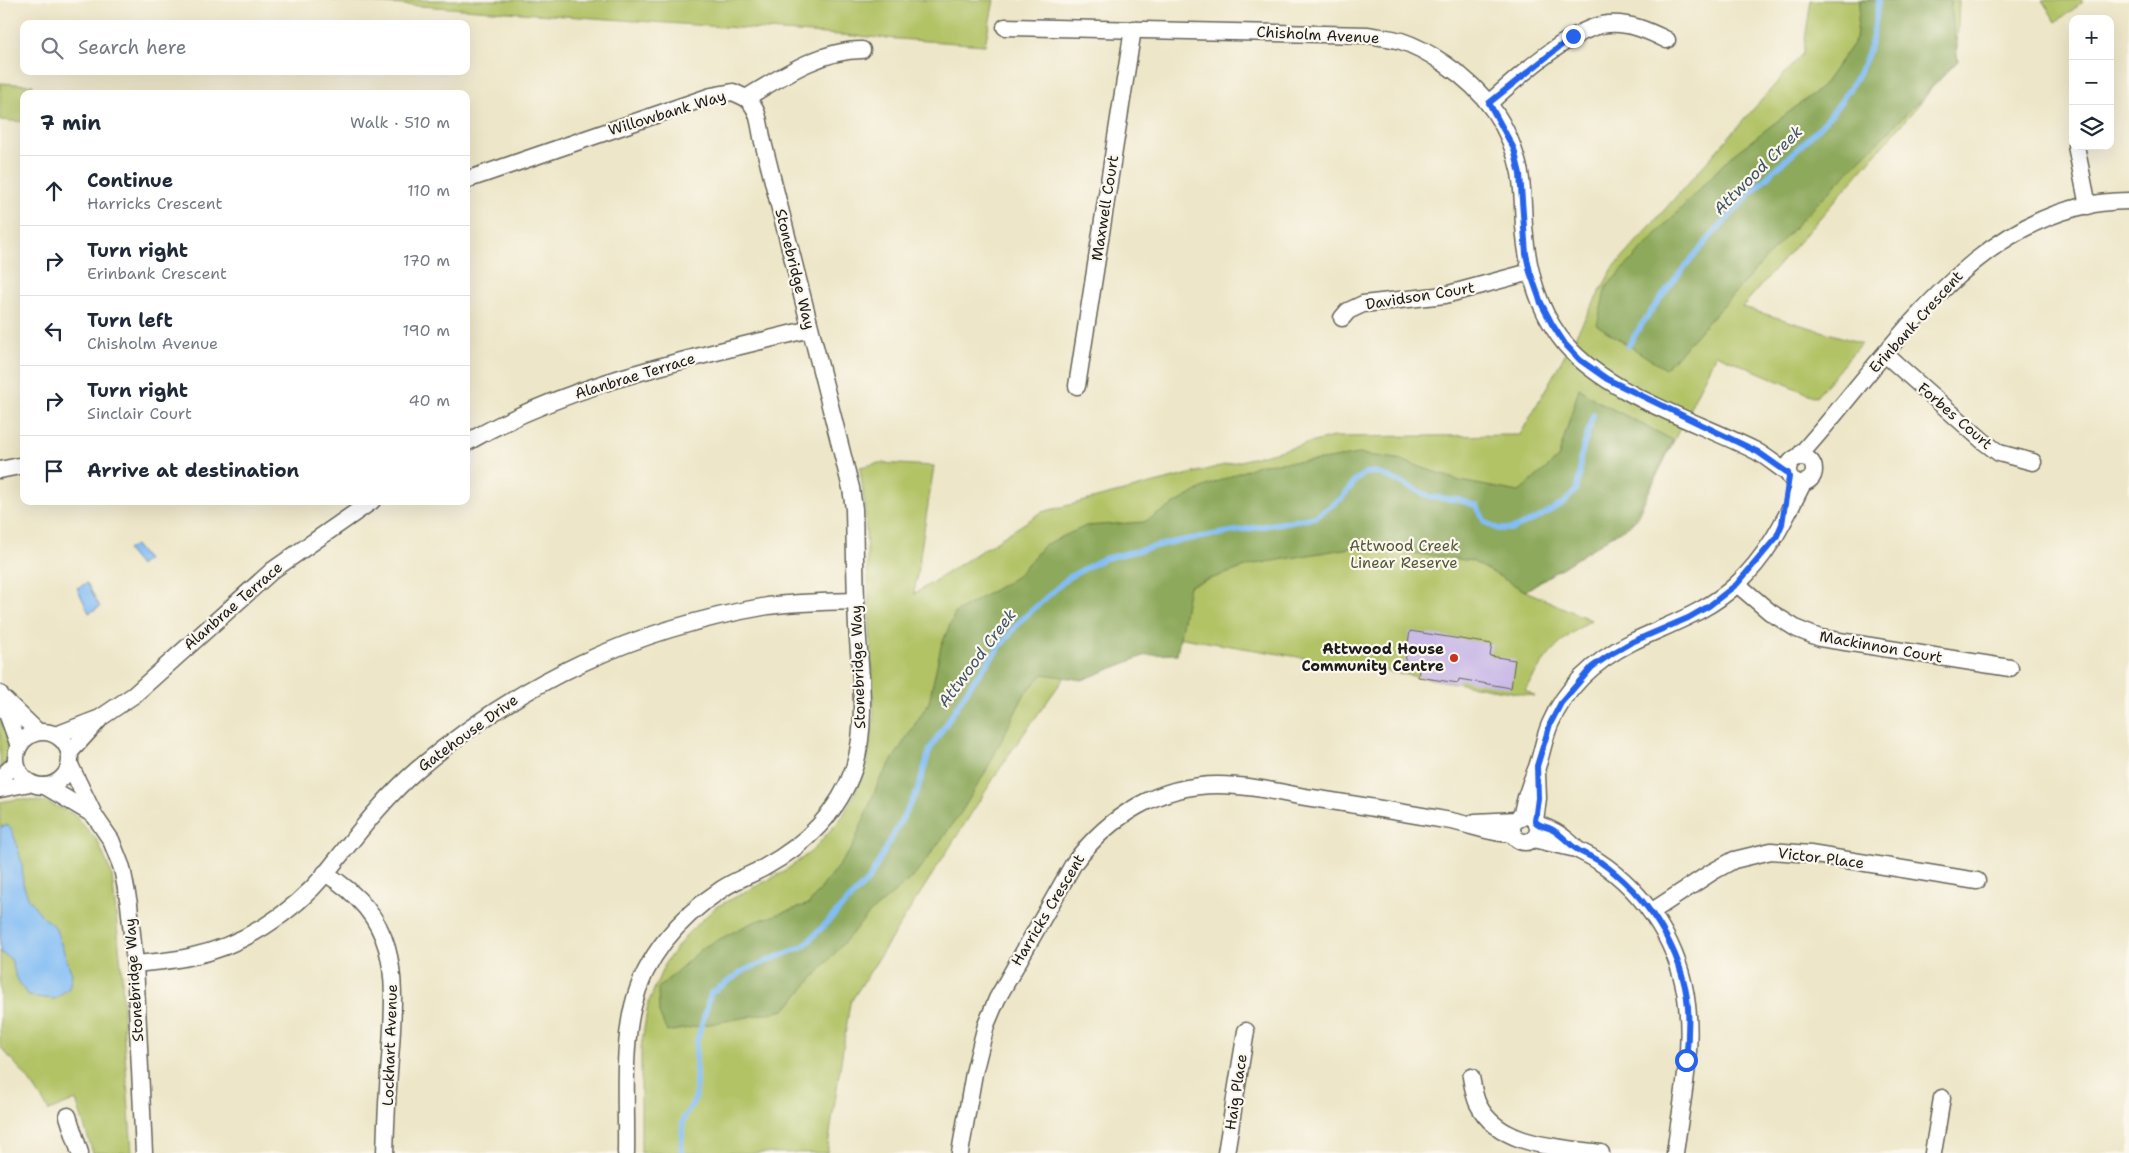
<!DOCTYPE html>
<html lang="en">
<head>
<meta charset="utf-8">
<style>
  :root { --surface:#fff; --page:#f6f6f7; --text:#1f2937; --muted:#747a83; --line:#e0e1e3 }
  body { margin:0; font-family:"Shantell Sans",sans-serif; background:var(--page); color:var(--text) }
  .controls { position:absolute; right:15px; top:15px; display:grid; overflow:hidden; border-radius:10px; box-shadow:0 5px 20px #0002 }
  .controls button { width:45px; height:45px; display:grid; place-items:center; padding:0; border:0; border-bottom:1px solid var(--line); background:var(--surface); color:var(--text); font:25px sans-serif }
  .stop { position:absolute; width:15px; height:15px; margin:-11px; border:4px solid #2563eb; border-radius:50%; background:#fff }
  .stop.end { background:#2563eb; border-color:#fff; box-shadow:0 1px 5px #0008 }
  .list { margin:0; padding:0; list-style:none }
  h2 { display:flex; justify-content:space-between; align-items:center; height:65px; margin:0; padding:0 20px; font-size:21px }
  h2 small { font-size:16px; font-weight:400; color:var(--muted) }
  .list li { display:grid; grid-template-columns:32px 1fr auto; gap:15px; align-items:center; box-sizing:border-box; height:70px; padding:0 20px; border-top:1px solid var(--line) }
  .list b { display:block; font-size:19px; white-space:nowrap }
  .list p { margin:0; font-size:16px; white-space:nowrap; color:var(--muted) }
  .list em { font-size:16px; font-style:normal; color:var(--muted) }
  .icon { flex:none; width:28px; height:28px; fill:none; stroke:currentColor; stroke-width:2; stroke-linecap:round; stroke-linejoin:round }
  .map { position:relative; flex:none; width:2129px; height:1153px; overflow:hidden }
  .search { position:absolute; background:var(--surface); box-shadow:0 5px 20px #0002; left:20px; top:20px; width:450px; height:55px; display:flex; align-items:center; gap:12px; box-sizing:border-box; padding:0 18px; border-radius:10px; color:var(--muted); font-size:19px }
  .panel { position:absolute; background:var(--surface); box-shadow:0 5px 20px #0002; left:20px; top:90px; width:450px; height:415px; border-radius:10px }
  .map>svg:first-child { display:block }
  .green { fill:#b2c366; stroke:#677041 }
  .forest { fill:#8da95b; stroke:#54623c }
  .water { fill:#83bdf5; stroke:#506c88 }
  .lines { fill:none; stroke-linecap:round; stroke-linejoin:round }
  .stream { stroke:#83bdf5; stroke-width:5.5 }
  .building { fill:#cabae7 }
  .minor-casing { stroke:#656358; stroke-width:19 }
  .minor { stroke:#fff; stroke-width:16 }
  .route { stroke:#2563eb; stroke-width:6 }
  .poi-dot { fill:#c8321e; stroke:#fbf7ec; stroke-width:2 }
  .labels { text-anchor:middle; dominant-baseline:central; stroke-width:4.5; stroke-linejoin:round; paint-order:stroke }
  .street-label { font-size:15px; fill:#1c1c1c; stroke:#fbf7ec }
  .park-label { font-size:15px; fill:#505636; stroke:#fbf7ec }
  .poi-label { font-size:15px; font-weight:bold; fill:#1c1c1c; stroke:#fbf7ec; text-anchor:end }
  .water-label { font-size:16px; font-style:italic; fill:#405468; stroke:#fbf7ec }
</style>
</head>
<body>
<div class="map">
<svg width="2129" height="1153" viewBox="0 0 2129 1153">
  <rect width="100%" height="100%" fill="#fbf7ec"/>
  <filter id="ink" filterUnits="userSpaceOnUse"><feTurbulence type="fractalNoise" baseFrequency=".02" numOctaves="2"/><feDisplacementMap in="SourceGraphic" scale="10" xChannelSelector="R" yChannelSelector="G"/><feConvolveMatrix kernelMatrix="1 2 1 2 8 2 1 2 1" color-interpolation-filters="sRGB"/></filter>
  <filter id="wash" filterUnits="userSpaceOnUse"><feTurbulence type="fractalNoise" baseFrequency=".0096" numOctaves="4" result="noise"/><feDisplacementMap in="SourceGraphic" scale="20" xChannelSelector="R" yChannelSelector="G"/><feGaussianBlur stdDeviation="1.12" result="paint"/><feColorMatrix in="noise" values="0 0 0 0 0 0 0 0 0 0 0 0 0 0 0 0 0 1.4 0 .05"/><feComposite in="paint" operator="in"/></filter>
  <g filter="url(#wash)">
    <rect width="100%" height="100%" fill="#ede6c8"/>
    <g class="green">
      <path d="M333,0H994L985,45Z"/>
      <path d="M1811,0H1959L1957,48L1927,95L1742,307L1861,343L1816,397L1716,354L1635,521L1521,589L1591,620C1557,642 1546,656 1525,690L1535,696L1134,630L1077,660L1010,753L850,1003L827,1153H641V1048L648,1004L665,963L688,933L716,907L782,873L812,851L843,816L865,772L874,720L865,508L860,467L879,463L934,466L914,594L1042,512L1333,437L1520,435L1613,268L1803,53Z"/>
      <path d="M2042,0H2082V3L2056,22Z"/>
      <path d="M0,83L33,85V94H24V122L0,120Z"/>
      <path d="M0,717L8,741V758L0,768Z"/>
      <path d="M19,799L46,802L73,814L97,840L112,875L122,976L124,1041L132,1153H93L76,1100L49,1111C35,1087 20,1067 0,1047V802Z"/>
    </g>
    <g class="forest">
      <path d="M1860,0H1950L1958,61L1804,217L1665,369L1597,325L1606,287L1730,157L1822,87L1856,39Z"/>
      <path d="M1579,388L1597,401L1673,440L1631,524L1525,591L1472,561L1362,546L1255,564L1189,586L1177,654L1146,655L1082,680L1043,674L1024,695L986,771L960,814L916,874L869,914L785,1010L667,1032L659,1013L658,988L704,947L751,923L809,904L852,848L879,781L929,702L941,646L955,613L1016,577L1044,545L1086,526L1144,522L1204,487L1261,464L1322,460L1359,454L1398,459L1460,481L1519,492L1558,458Z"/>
    </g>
    <g class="water">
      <path d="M135,545L147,560L140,566L127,550Z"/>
      <path d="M87,583L100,607L89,613L77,588Z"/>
      <path d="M9,825L16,841L22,864L23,884L29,899L43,917L55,927L72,974L69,988L55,999L28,996L16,977L11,959L0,952V827Z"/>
    </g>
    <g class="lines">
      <g class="stream">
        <path d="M1628,346C1665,285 1713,232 1763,181C1779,165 1797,150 1813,134C1833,115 1852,87 1864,63C1873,44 1875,21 1879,0"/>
        <path d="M681,1153L683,1120L696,1097V1044L711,993L745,970L804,946L869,879L917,792L930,749L972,683L1019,622L1069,577L1103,559L1173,542L1315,517L1342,498L1355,481L1365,473L1375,472L1393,479L1431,497L1459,500L1477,506L1485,522L1498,529H1512L1536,519L1565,502L1576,490L1580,474V459L1593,415"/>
      </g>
    </g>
    <g id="blocks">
      <path class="building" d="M1410,631L1492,644L1490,656L1515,660L1511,688L1459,679L1458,683L1418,677L1419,669L1404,667Z"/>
    </g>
  </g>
  <g filter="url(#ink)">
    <use href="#blocks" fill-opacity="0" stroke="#656358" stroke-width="1"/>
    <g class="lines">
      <g class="minor-casing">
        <g id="minor">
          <path d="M1005,27L1368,35C1379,37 1391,38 1401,41C1417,46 1432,55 1445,64C1485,91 1510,125 1520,173C1523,190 1523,208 1524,226C1527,268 1538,312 1566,345C1610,396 1697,421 1756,451C1767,457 1777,466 1788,473"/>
          <path d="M1489,103C1516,79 1572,27 1608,24C1629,22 1649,31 1667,40"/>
          <path d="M2076,146L2088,206"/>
          <path d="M466,180L711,96L733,92L746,98C781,77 820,50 862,50"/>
          <path d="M1342,318L1348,311L1363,304L1445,295L1530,272"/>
          <path d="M1886,355L1983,441L1999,453L2033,462"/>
          <path d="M1077,386L1133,29"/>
          <path d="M466,443C570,382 695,358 810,329"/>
          <circle cx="1801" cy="470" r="13"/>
          <path d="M1798,457C1889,358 1977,201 2129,201"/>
          <path d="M0,470L24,465"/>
          <path d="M1737,584L1770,612L1797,629L1820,638L2010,668"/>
          <path d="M0,694L19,746"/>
          <path d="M4,699L38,732"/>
          <circle cx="43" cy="759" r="27"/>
          <path d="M56,735L100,718L134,695L273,570L372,501"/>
          <path d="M70,752L99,720"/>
          <path d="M70,765L94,815L111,840L122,868L129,904L135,964L144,1153"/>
          <path d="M0,778L16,763"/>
          <path d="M45,786L94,815"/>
          <path d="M0,789L30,783"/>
          <circle cx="1525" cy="829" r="13"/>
          <path d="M1521,818C1524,800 1530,784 1537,767C1542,753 1544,738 1550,724C1566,687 1596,660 1632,642C1669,624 1706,613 1737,584C1769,554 1784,521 1803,483"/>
          <path d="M1535,821L1538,798L1537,773"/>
          <path d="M1475,822L1517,820"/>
          <path d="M1537,824C1548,828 1558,832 1567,840C1571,843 1574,847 1578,850C1585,854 1592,857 1598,861C1647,893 1681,948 1687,1005C1693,1052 1681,1106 1675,1153"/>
          <path d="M1533,839L1576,849"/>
          <path d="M325,873C397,918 396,970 391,1046C388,1082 386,1117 385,1153"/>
          <path d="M1651,912L1712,872L1734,860L1771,851L1810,854L1977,881"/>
          <path d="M135,964C153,962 171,961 189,957C242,946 292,914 326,873C355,837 383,799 418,769C522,681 633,629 768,606C797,602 827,602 856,601"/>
          <path d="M1471,1077C1473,1086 1474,1096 1478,1104C1499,1147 1559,1147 1601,1153"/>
          <path d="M68,1116L80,1153"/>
          <path d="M626,1153C627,1107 622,1050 633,1006C645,956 680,917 722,889C735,880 751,875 765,867C805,845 839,812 854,768C868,723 860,672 857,626C855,587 855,548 854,509L851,488L763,142C759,125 760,110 746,98"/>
          <path d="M960,1153L974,1073L986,1025L997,999L1074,863C1109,816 1159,785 1218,785C1250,785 1281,793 1312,798C1358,805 1405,813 1451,821C1472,825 1491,834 1513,834"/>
          <path d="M1226,1153L1246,1031"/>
          <path d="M1933,1153L1942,1098"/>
        </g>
      </g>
      <use href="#minor" class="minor"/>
    </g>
  </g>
  <g class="lines" filter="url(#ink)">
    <path class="route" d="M1573,36L1489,103L1514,149L1520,174L1526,254L1530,272L1541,303L1552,324L1565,344L1580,360L1607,379L1758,452L1788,473L1789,477L1782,524L1776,538L1737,584L1709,606L1688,618L1632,642L1611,654L1592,667L1561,703L1550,724L1537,766L1538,798L1535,821C1539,827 1546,826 1551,829C1561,834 1567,842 1575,848C1582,854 1592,856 1599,861C1646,894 1683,949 1688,1007C1689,1025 1688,1043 1686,1060"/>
  </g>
  <circle class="poi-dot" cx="1454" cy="658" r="5"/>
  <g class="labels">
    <g class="street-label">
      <text transform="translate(1318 35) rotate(3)">Chisholm Avenue</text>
      <text transform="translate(667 113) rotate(-17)">Willowbank Way</text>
      <text transform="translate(1105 208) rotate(-81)">Maxwell Court</text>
      <text transform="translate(795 269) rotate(76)">Stonebridge Way</text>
      <text transform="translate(1420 296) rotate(-9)">Davidson Court</text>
      <text transform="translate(1916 322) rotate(-48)">Erinbank Crescent</text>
      <text transform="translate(635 376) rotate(-17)">Alanbrae Terrace</text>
      <text transform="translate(1955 416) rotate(41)">Forbes Court</text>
      <text transform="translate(233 606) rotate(-41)">Alanbrae Terrace</text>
      <text transform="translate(1881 647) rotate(10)">Mackinnon Court</text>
      <text transform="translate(858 667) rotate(-92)">Stonebridge Way</text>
      <text transform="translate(468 733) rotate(-36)">Gatehouse Drive</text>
      <text transform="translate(1821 858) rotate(7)">Victor Place</text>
      <text transform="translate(1048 910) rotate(-59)">Harricks Crescent</text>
      <text transform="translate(134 980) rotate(-94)">Stonebridge Way</text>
      <text transform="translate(390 1045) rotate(-88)">Lockhart Avenue</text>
      <text transform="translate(1236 1092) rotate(-81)">Haig Place</text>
    </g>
    <g class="park-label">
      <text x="1404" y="546">Attwood Creek<tspan x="1404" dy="17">Linear Reserve</tspan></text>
    </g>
    <g class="poi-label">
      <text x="1444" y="649">Attwood House<tspan x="1444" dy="17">Community Centre</tspan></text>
    </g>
    <g class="water-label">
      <text transform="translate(1758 170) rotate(-45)">Attwood Creek</text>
      <text transform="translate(977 658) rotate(-53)">Attwood Creek</text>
    </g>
  </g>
</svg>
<div class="controls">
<button>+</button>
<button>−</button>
<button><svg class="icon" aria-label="layers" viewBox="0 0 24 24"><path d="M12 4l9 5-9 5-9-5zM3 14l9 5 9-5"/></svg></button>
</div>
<div class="stop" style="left:1686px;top:1060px"></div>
<div class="stop end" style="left:1573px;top:36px"></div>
<div class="search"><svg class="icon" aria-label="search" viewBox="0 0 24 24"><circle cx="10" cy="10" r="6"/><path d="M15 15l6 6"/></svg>Search here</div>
<section class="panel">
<h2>7 min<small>Walk · 510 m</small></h2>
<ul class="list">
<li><svg class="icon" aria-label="ahead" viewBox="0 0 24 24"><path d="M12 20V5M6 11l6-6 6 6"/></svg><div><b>Continue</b><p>Harricks Crescent</p></div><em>110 m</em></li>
<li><svg class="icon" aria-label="right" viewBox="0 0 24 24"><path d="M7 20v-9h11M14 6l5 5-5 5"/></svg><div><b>Turn right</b><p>Erinbank Crescent</p></div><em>170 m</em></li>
<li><svg class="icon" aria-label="left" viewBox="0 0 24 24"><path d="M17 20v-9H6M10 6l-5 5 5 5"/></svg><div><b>Turn left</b><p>Chisholm Avenue</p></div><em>190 m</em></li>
<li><svg class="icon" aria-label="right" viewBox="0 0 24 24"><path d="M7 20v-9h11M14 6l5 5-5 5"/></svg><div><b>Turn right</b><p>Sinclair Court</p></div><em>40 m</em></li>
<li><svg class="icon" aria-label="arrive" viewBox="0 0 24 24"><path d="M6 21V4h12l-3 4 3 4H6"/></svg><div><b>Arrive at destination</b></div></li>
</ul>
</section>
</div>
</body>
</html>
